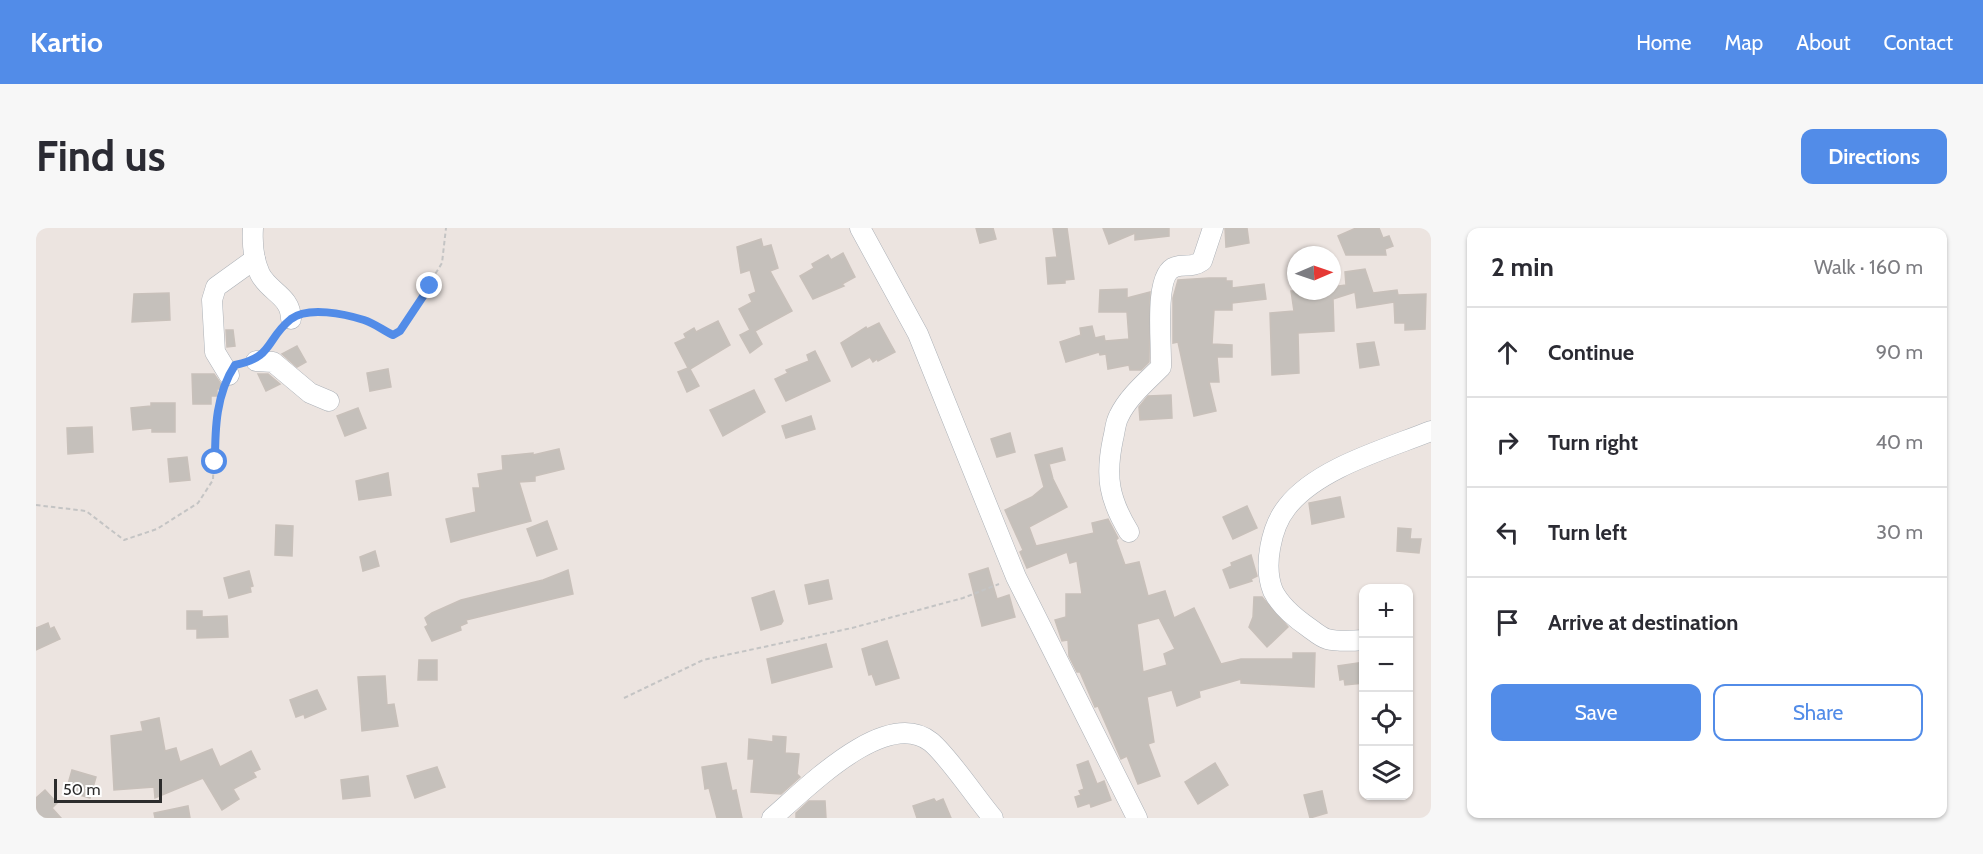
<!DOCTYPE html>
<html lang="en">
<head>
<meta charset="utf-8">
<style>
  :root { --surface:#fff; --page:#f7f7f7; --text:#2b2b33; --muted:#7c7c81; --line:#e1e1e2; --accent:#528ce8 }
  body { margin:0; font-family:Cabin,sans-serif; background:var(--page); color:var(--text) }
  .controls { position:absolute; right:18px; bottom:18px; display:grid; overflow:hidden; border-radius:12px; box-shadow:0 2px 4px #0004 }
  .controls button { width:54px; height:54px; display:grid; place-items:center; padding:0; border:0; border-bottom:2px solid var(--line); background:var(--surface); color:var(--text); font:30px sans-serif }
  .compass { position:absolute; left:1251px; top:18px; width:54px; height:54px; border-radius:50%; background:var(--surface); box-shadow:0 2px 4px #0004; rotate:88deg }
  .scale { position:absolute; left:18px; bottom:15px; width:108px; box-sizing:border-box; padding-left:6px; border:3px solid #2c2c2c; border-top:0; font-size:16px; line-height:21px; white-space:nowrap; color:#2c2c2c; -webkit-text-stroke:4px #fff; paint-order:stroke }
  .stop { position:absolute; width:18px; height:18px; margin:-14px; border:4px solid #528ce8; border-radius:50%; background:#fff }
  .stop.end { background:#528ce8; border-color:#fff; box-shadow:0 2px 6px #0008 }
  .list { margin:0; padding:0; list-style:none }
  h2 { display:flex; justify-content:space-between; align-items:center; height:78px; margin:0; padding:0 24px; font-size:26px }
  h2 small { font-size:20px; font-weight:400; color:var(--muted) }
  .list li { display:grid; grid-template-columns:39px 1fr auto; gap:18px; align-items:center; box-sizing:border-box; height:90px; padding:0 24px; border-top:2px solid var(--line) }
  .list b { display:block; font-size:22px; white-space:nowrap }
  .list em { font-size:20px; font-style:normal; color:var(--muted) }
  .actions { display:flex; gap:12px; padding:18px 24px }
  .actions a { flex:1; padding:14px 0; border:2px solid var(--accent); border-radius:12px; text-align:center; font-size:21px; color:var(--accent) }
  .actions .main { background:var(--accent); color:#fff }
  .icon { flex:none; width:33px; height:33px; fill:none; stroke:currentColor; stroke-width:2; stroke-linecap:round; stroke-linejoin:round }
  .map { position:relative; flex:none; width:1395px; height:590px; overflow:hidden; border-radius:12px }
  header { display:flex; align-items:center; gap:36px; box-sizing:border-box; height:84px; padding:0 30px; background:var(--accent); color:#fff }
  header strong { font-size:28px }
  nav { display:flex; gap:33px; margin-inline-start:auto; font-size:21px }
  .intro { display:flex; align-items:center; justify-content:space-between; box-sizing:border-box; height:144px; padding:0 36px }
  h1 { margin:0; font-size:42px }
  .button { padding:15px 27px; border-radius:12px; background:var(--accent); color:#fff; font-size:21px; font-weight:700 }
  main { display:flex; gap:36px; padding:0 36px }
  aside { flex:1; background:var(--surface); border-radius:12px; box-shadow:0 2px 4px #0004 }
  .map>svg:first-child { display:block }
  .building { fill:#c5c0bb; stroke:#c8c0ba; stroke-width:1.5; fill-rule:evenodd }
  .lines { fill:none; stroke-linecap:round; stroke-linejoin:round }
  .minor-casing { stroke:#acb1b7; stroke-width:21 }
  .path { stroke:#c4c4c4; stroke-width:2; stroke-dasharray:4.5 3; stroke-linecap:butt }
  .minor { stroke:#fff; stroke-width:20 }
  .route { stroke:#528ce8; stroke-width:8 }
</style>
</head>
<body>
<header>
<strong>Kartio</strong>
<nav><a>Home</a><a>Map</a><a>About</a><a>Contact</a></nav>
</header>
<div class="intro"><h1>Find us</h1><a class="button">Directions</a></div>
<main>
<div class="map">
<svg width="1395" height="590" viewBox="0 0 1395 590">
  <rect width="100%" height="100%" fill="#ece4e0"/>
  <g class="building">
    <path d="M940,0H957L960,11L944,15Z"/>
    <path d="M1017,0H1031L1038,51L1029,52V55L1012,56L1010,30L1021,29Z"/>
    <path d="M1067,0H1133V8L1099,12V5L1073,16Z"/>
    <path d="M1189,0H1211L1213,15L1190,19Z"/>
    <path d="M1320,0H1343L1347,10L1353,8L1357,18L1349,21L1350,27H1310L1302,8Z"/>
    <path d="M725,11L727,19L735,17L742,40L734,43L756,83L719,103L726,116L714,125L704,107L714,102L703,81L716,74L713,67L720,64L714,42L705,45L701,19Z"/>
    <path d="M807,25L819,49L806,56L808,58L777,71L764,48L778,40L776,36L792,27L795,32Z"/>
    <path d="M1329,41L1337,65L1361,62L1362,67L1390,66L1389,101L1369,102V95H1359L1358,74L1321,80L1319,64L1297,71L1298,103L1262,105L1263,145L1236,147L1234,85L1258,83L1255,63H1296V59L1310,57L1309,44Z"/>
    <path d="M1173,50H1190V53H1196V60L1228,56L1230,71L1196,75V82H1178L1176,116L1196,117V129H1181L1183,154H1173L1180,183L1158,188L1142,114L1137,115V70L1142,52Z"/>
    <path d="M1091,61V70L1114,64L1113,134L1105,142H1094L1093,137L1072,141L1070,126L1064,127L1063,124L1030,134L1024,114L1045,107L1044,100L1056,98L1059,110L1068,108L1069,113L1093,111L1091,84H1063L1064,62Z"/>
    <path d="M133,65L134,92L96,94L98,66Z"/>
    <path d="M682,93L694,117L654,141L663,158L651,164L642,144L652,140L639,115L650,110L648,106L658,100L660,104Z"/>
    <path d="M843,95L859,124L842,133L841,131L837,134L834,129L816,139L805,115L830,99L831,101Z"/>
    <path d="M190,102H197L199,118L191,119Z"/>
    <path d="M1338,114L1343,137L1324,140L1321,116Z"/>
    <path d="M261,118L270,134L261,139L246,126Z"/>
    <path d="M779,123L794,153L750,173L739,151L752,145L750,142L773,133L771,127Z"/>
    <path d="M352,141L355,159L334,163L331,145Z"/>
    <path d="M156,146H178L185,156V161H181V168H175V176H157Z"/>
    <path d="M222,146H232L244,156L230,163Z"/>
    <path d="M718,162L729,184L687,208L674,182Z"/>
    <path d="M1135,167L1136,190L1104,192L1103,179L1112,168Z"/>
    <path d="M115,175H139V204H116V200L97,202L95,180L115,178Z"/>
    <path d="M322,180L330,200L309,208L301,188Z"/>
    <path d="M775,188L779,201L750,210L746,198Z"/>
    <path d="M56,199L57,224L32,226L31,200Z"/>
    <path d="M974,205L979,224L961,229L955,211Z"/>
    <path d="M1026,220L1029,232L1013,236L1017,251L1031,279L993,299L1000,318L1058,305L1056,295L1072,291L1082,310L1080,312L1089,337L1103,334L1112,368L1129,363L1138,390L1158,380L1185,436L1205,431H1257V425H1279L1278,459L1205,455V451L1163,463L1164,469L1141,478L1136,462L1111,469L1118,514L1112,516L1124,548L1102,556L1091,528L1085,531L1062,478L1059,479L1044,444H1041L1033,428L1032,412L1026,413L1019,392L1030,389V366H1046L1041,333L1034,335L1031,324L991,340L984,324L987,322L969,282L996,269L1008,259L999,227ZM1123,390L1139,421L1128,426L1131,437L1107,444L1101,396Z"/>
    <path d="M523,221L528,241L499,248V253L483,254L495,293L415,314L410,291L440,284L437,260H444L442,246L467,242L466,228L497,225V227Z"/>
    <path d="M151,229L154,252L134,254L132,231Z"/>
    <path d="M352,245L355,267L323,272L320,253Z"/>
    <path d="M1304,269L1308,289L1276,296L1273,275Z"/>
    <path d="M1211,278L1221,300L1197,311L1187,289Z"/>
    <path d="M511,293L521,321L501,328L491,301Z"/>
    <path d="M240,297L257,298L256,328L239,327Z"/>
    <path d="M1362,300L1375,301L1374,311H1385L1383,325L1361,323Z"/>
    <path d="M339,323L343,338L327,343L324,329Z"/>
    <path d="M1215,327L1221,348L1215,351L1216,353L1194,360L1187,342L1196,338L1195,335Z"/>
    <path d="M952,340L961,371L973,367L979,389L946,398L933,346Z"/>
    <path d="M532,342L537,366L430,392L431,395L424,398L425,402L396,413L389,399L392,397L389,390L396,385L425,372L507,352Z"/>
    <path d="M213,343L217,358L214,359L215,364L193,370L188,350Z"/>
    <path d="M792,352L796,371L773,376L769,357Z"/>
    <path d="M738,363L747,393L745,396L725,402L716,370Z"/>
    <path d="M1218,369H1226L1252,399L1231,419L1213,399L1217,389Z"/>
    <path d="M151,383H166V389L191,388L192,409L161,410V401H151Z"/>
    <path d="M12,395L14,401L18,399L24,411L0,422V400Z"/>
    <path d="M851,413L863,450L840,457L836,446L833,447L826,421Z"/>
    <path d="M790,416L796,439L736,455L731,431Z"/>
    <path d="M383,432H401V452H382Z"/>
    <path d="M1328,434V455L1309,457L1308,451L1304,452L1302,438Z"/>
    <path d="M349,448L351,477L358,476L362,498L326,503L322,449Z"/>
    <path d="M281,462L290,481L269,490L268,486L260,489L254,472Z"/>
    <path d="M123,490L129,523L140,520L144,534L176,521L184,539L215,523L224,541L217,544L220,549L197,561L203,571L186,582L167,550L119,570L118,559L78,562L75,508L107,503L105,494Z"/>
    <path d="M737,508L750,509L749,525L763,526L761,546L764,549L745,566L715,564L718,531H712L713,511L737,514Z"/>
    <path d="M1052,533L1061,556L1068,553L1075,572L1055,579L1054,575L1042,579L1039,569L1045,567L1043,563L1048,561L1041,537Z"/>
    <path d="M690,535L696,563L700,562L706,590H681L673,560L669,561L666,539Z"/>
    <path d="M1179,535L1192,557L1162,576L1149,554Z"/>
    <path d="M401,539L409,559L379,570L371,548Z"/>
    <path d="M36,542L60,549L54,570L30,563Z"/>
    <path d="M332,548L334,568L307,571L305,552Z"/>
    <path d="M9,562L21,575L16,580L25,590H0V570Z"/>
    <path d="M1286,563L1291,585L1274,590L1268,567Z"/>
    <path d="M898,571L900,574L907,571L915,590H881L877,578Z"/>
    <path d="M773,573H789L790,590H760V585Z"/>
    <path d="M152,578L154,590H119L118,585Z"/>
  </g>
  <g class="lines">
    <g class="minor-casing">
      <g id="minor">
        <path d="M217,0C216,16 217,31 224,46C233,64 255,68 255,91"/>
        <path d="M824,0L882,106L980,349L1101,590"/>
        <path d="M220,133L237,134L274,165L293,173"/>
        <path d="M193,147L179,124L176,72L180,59L219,31"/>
        <path d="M1093,304C1073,271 1069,249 1077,211C1079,204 1079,195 1083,188C1092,169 1110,154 1125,139C1126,118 1117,46 1139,39C1149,36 1156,40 1166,33L1177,0"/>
        <path d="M1328,412C1316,413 1303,414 1291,411C1284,409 1278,403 1272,399C1259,390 1244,377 1237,363C1227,338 1235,299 1251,279C1281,240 1350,221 1395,203"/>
        <path d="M736,590C770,561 850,478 895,514C913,529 940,570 957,590"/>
      </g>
    </g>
    <g class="path">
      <path d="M272,85L304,86L330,93L357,107L364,103L406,35L410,0"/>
      <path d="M234,116L244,104"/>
      <path d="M0,277L50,283L88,312L121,301L162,275L177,252L179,198L186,162"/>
      <path d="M588,470L667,432L816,400L927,370L963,356"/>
    </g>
    <use href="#minor" class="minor"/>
  </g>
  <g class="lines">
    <path class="route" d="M179,234C179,200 180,166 199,137C238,129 229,112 255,91C272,78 309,86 328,92C338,95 348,103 357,107L364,103L394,58"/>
  </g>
</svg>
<div class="controls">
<button>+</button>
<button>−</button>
<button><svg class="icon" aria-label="locate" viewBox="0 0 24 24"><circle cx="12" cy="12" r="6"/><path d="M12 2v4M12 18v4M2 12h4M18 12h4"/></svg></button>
<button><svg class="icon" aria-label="layers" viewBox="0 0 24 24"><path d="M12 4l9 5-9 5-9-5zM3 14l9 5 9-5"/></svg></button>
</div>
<svg class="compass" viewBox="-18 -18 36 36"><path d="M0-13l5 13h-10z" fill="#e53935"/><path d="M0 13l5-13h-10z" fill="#7c7c81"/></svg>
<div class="scale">50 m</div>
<div class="stop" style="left:179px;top:234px"></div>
<div class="stop end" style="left:394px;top:58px"></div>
</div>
<aside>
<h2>2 min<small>Walk · 160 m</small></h2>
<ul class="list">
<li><svg class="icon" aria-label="ahead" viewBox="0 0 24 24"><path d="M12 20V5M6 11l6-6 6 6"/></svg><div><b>Continue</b></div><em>90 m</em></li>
<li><svg class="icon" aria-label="right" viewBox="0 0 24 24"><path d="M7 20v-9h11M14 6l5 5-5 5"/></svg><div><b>Turn right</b></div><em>40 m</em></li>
<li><svg class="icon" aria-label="left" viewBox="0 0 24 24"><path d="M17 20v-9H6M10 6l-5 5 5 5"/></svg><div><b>Turn left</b></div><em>30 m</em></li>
<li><svg class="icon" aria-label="arrive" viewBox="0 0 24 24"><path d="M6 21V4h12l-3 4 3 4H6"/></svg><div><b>Arrive at destination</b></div></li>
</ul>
<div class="actions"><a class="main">Save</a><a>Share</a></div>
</aside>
</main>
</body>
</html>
